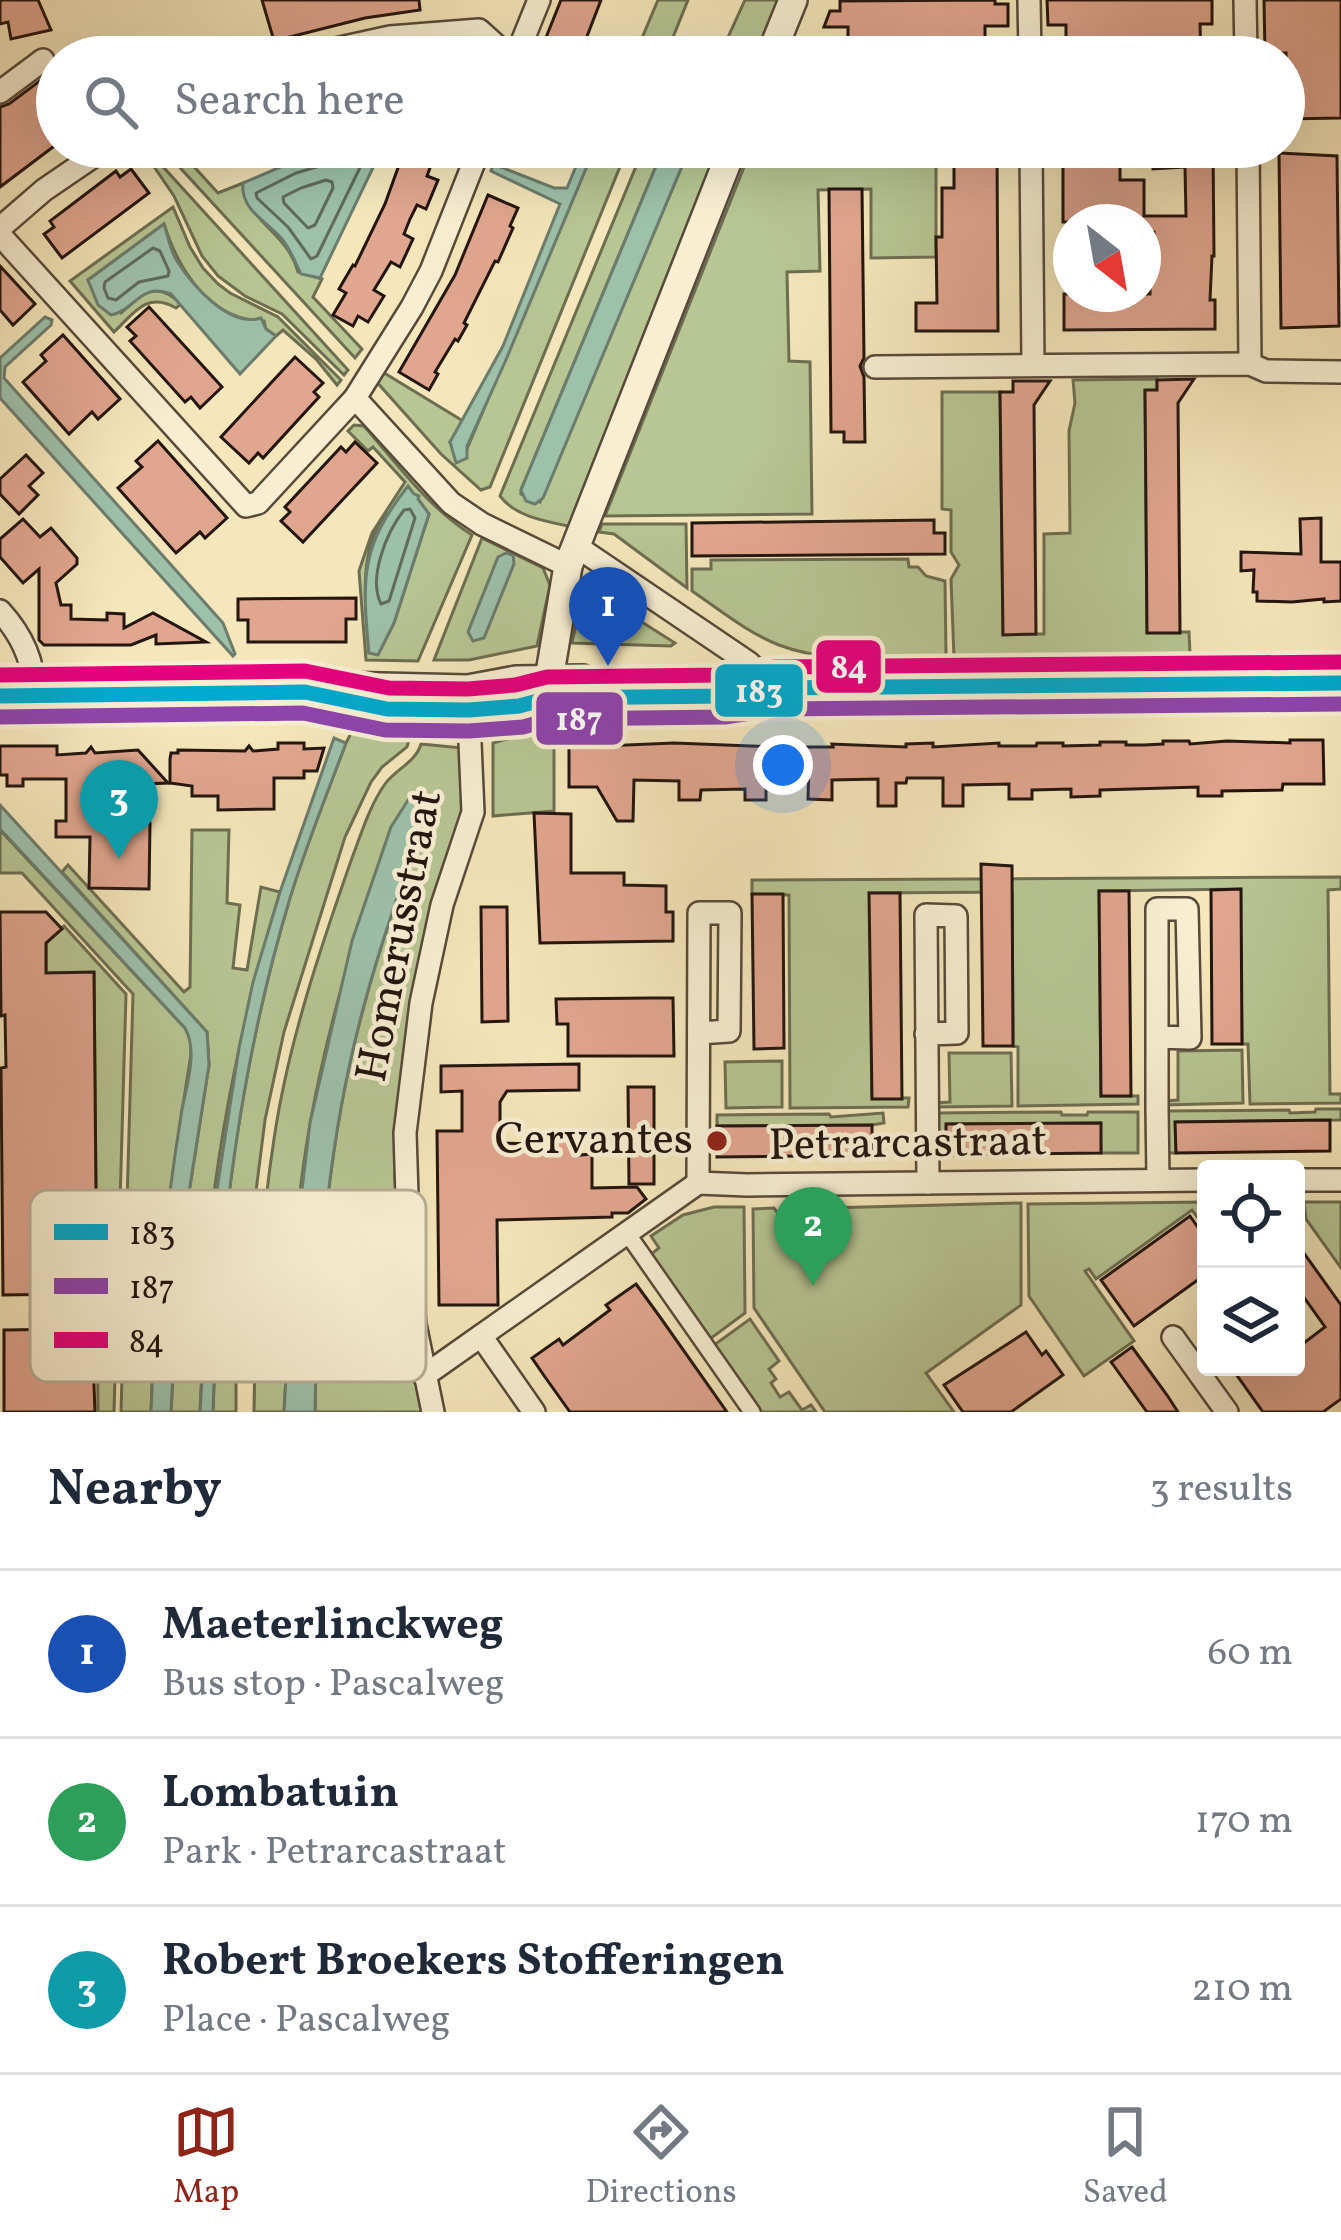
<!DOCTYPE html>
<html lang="en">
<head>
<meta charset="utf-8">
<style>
  :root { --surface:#fff; --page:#f6f6f7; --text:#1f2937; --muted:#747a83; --line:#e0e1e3; --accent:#8f2418 }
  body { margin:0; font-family:Vollkorn,serif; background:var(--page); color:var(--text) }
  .controls { position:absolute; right:36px; bottom:36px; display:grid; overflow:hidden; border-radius:12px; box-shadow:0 12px 48px #0002 }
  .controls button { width:108px; height:108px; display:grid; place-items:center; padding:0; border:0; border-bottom:3px solid var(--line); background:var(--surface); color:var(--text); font:60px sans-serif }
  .compass { position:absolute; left:1053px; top:204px; width:108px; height:108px; border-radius:50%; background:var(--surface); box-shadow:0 12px 48px #0002; rotate:149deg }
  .you { position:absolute; left:783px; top:765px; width:42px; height:42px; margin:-30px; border:9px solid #fff; border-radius:50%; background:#1a73e8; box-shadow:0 0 0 18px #1a73e833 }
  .badge { display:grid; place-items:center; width:78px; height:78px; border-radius:50%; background:var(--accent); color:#fff; font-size:39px; font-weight:700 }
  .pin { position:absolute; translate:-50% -99px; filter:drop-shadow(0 3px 6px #0008) }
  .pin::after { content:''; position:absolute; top:63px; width:42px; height:36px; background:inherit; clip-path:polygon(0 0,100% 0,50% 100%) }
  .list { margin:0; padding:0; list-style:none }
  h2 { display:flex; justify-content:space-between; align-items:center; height:156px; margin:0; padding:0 48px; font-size:51px }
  h2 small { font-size:39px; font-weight:400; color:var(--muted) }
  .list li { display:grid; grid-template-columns:78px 1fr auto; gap:36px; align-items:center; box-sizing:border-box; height:168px; padding:0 48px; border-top:3px solid var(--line) }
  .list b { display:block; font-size:45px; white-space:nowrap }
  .list p { margin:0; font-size:39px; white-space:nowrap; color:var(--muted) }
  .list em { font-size:39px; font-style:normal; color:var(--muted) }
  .icon { flex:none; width:66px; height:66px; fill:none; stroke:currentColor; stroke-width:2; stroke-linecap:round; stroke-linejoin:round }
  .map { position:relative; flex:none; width:1341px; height:1412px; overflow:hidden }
  .search { position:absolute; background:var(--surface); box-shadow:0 12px 48px #0002; left:36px; right:36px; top:36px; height:132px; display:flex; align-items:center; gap:30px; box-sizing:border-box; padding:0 42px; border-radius:66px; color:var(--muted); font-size:45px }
  .sheet { height:660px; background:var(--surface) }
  nav { display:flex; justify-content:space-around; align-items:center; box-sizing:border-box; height:168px; border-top:3px solid var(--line); background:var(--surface); font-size:33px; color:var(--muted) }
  nav a { display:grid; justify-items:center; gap:6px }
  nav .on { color:var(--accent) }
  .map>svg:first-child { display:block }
  .green { fill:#b7c693; stroke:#6d6e51; stroke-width:3; fill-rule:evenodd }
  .water { fill:#9dc1ab; stroke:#6c7c6d; stroke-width:3 }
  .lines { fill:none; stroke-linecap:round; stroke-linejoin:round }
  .shore { stroke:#606b5d; stroke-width:3 }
  .building { fill:#e1a68f; stroke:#23150f; stroke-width:3 }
  .pedestrian-casing { stroke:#584a3a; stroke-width:20 }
  .minor-casing { stroke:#584a3a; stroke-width:26 }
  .tertiary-casing { stroke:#584a3a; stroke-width:32 }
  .pedestrian { stroke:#f8efd3; stroke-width:15 }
  .minor { stroke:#f8efd3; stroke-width:21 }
  .tertiary { stroke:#f8efd3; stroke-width:27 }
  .bus-1-casing { stroke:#f8efd3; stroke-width:24 }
  .bus-2-casing { stroke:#f8efd3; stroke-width:24 }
  .bus-3-casing { stroke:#f8efd3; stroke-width:24 }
  .bus-1 { stroke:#00a9ce; stroke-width:15 }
  .bus-2 { stroke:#8e44ad; stroke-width:15 }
  .bus-3 { stroke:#e5007d; stroke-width:15 }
  .poi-dot { fill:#8f2418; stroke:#f8efd3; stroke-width:4.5 }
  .labels { text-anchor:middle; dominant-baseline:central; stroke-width:9; stroke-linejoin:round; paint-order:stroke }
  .street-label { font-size:45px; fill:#23150f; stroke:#f8efd3 }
  .poi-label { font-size:45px; fill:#23150f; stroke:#f8efd3; text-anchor:end }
  .key { fill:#f8efd3; stroke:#b8ae98; stroke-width:3 }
  .key-label { font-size:33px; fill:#23150f }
  .line-badge { stroke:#f8efd3; stroke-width:4.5 }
  .badge-label { font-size:33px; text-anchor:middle; font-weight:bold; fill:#fff }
</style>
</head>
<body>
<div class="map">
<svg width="1341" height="1412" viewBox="0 0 1341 1412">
  <rect width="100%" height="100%" fill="#f5e7bb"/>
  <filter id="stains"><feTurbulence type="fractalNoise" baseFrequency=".00167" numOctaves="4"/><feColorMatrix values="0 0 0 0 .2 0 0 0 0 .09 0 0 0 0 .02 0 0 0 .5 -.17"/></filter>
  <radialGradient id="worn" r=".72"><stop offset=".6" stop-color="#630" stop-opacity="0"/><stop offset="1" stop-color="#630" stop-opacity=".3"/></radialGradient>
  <g class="green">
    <path d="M658,0H688L665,57H634Z"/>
    <path d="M745,0H779L756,57H719Z"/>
    <path d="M145,147L348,370L344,375L282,314L245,296L218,276L202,256L174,196L142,149Z"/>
    <path d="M161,147H176L218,193L243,183C242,218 288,232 298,272L322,279L313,297L362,349L355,358Z"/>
    <path d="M595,147H628L490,487L481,490L441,454L375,380L381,371L463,421L450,442L466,451Z"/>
    <path d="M644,147H664L521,490V494L540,502L690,147H720L574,517L568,526C543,521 515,516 500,496Z"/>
    <path d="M752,147H804V157H936V257L871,258V189L818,190L820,271L787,272L789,361L810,362L812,514L605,516Z"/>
    <path d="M173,207L190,247L203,268L218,284L230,293L278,317L341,380L337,385L316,359L283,330L276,336L266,329L264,321C210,321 178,269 164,224L88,280L121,313C142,294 156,279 181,304L176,308C147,291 134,313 114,332L70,281Z"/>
    <path d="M1157,379V390L1145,391L1147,632H1189L1190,654L954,657L951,579L959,565L951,552V510L942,509V392H1000L1003,634H1044V534L1070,533L1069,431L1075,403L1073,380Z"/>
    <path d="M354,425L364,426C398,465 428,507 472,535L418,661L366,660L359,571L372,533L405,482L373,447L368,451L348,431ZM417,498L429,514L394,623L378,654L369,653C366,612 357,553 384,518C391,509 407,503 417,498Z"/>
    <path d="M602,524H686L687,588L614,534L599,532Z"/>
    <path d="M482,538L543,568L550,585L537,646L469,660H434Z"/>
    <path d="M908,559L909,567H918L926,576L945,581L946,656C892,656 830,665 779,645C748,633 720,610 692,591V569H711V560Z"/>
    <path d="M585,586L675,643L671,646L572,643Z"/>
    <path d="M554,726V811L493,816V743Z"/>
    <path d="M353,729L409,740L407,747L382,767L371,782L345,837L284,1032L265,1120L244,1286L236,1380V1412H213C218,1238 240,1064 290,898C306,845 327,794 346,743Z"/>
    <path d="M421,744L463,748L464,804L428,919L403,1055L395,1176L397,1249L402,1309L328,1311L330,1322L336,1321L335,1314H343L345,1323L354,1322V1313H358L360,1322L365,1321V1314L403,1313L409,1358L425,1412H315C317,1275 328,1135 365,1002C382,937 406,873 427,810L391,827C359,923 329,1020 311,1119C293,1215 290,1315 284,1412H254C255,1321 260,1230 274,1139C288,1044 320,949 352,858C361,834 370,805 385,784C396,769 416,762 421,744Z"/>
    <path d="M0,830L185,1028L190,1037L191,1054C172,1174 155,1291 151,1412H121L133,994L22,873H0Z"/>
    <path d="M192,830H229L227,903L240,905L233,968L247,970L261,887L280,892C246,1004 221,1120 209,1236C204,1295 203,1354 200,1412H171L179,1256L209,1065L207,1032L62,872L68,865L184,992L190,987Z"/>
    <path d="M1341,877V889L1328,890L1330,1094H1341V1103L1250,1104L1248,1044H1242L1240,889L1099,891L1101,1096H1138V1104L1018,1106V1047L1013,1046L1012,892L870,893L872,1098H909L908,1107L790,1108L789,895L752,894V880Z"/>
    <path d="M64,926L126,994L114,1412H98L94,973H46V943Z"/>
    <path d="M1242,1050L1243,1103L1164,1105V1101L1178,1100V1051Z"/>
    <path d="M949,1053H1011L1012,1106L935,1107V1103L950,1102Z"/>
    <path d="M782,1061V1107L726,1108L725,1062Z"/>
    <path d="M1316,1109H1341V1120L1176,1122V1153H1164V1111L1289,1110L1290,1113L1315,1112Z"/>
    <path d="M1061,1112L1062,1115H1087L1088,1112H1138V1153H1101L1100,1123L947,1124L946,1155H935V1113Z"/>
    <path d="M883,1113L884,1123L872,1125L717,1126V1115L829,1114L831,1117Z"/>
    <path d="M1206,1202V1229L1192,1210L1096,1279L1089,1269L1085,1271L1134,1341L1084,1376L1029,1296L1028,1204Z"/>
    <path d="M1304,1202H1341V1268L1306,1219Z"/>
    <path d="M1021,1203V1305L926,1373L954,1412H825L754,1308L753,1209L774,1208L781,1217L786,1216L791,1208H811L817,1216L825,1213L827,1208Z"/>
    <path d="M714,1207H744L745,1313L710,1339L650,1255L659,1248L651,1236L683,1215Z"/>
    <path d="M750,1319L779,1361L769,1369L776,1379L771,1383L780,1397L789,1392L802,1410L811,1405L816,1412H761L714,1345Z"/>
  </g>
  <g class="water">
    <path d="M344,147H452L453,150L419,147L379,155L320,278L301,274C295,262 291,250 282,239C266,220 240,210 243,183L292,162Z"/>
    <path d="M584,147H595L505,362L467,446V458L456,463L450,442L503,346L560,204L491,171L493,164L554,188H567Z"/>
    <path d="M664,147H690L543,498L535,504L526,501L521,490Z"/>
    <path d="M164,224C168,236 170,250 177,261C192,285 229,328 261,318L266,329L276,336L240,374L171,294C140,282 136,310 111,315L98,305L88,280Z"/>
    <path d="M45,317L52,320L51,325L5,367L4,378L223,623L235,654L233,656L0,398V358Z"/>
    <path d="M408,486L414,494L419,496L418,499L429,514L394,623L378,655L369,653C362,579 360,547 408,486Z"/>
    <path d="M506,553L513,555L514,564L484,638L473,641L468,632L498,557Z"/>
    <path d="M334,738L346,743C327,794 306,845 290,898C240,1064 218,1238 213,1412H200L210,1234L239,1048L253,982L280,892Z"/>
    <path d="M410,797L422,801L427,809C406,873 382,937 365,1002C328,1135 317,1275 315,1412H284L292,1273L310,1123L352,941L391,827Z"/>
    <path d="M0,805L207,1032L209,1065L179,1256L171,1412H151C154,1310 166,1210 182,1109C187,1084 198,1051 185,1028L0,829Z"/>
  </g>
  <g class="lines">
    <g class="shore">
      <path d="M337,147L336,157L330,163L296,173L256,193L257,198L288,227L311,259L317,256L370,147"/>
      <path d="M326,180L332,182L333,188L315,225L308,228L284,203L283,197L301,188Z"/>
      <path d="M153,248L160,251L169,271L168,276L139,282L116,300L108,298L104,288L105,282Z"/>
      <path d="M410,509L415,518L389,601L381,604C368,578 386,533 404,510Z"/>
    </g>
  </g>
  <g class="building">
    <path d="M0,0H38L51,30L11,39L8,22L0,24Z"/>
    <path d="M262,0H419L420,10L365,18L274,41Z"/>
    <path d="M561,0H601L579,57H551L554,49L543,45Z"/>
    <path d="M995,0V4H1008V26H985V57H848V27H824L830,11H840V1Z"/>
    <path d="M1047,0H1212V24H1200L1201,57L1066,55V25H1048Z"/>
    <path d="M1264,0H1341V118L1284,119V91H1287L1286,53H1265Z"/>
    <path d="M57,65V144L0,187V107L9,104L52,72Z"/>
    <path d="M968,147H997L998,331H916V303H937L936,237H942V188H954V157H968Z"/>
    <path d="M1185,147H1213L1214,256H1212L1210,300H1215V329L1064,330V294H1150V270H1155L1154,232H1143V222H1063V156L1120,155V180H1144V216H1186L1185,167L1153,169V149L1185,150Z"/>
    <path d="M1279,153L1337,156L1339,326L1281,328Z"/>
    <path d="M403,154L431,165L427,176L438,180L426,209L417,205L410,219L404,234L413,239L400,267L391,262L374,290L384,296L368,322L358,316L353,326L333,315L346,293L339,289L353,265L355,266L385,204Z"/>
    <path d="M131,169L149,193L62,258L44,234L54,227L50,221L116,171L120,177Z"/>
    <path d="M829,189H862L864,358L860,366L864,377L865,442H844V432H831Z"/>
    <path d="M488,195L518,208L510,226L513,228L498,262L495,261L464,323L467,325L458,341L455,339L435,372L438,374L429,390L399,372L455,275Z"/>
    <path d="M0,266L35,304L13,325L0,310Z"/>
    <path d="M149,307L222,387L200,408L191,397L185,402L130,341L136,336L127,327Z"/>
    <path d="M63,335L120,399L98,419L92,412L69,434L23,382L46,361L41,355Z"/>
    <path d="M295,357L323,383L314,392L319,397L263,458L258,453L249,463L221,437Z"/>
    <path d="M1194,379L1178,403L1180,633H1147L1145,390H1157V380Z"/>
    <path d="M1013,381H1050L1034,405L1036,634L1003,635L1000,392H1013Z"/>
    <path d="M158,441L227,518L205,538L200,532L176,553L118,488L142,467L136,461Z"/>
    <path d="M355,442L377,463L303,542L281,521L290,512L285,507L341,447L346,452Z"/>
    <path d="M26,455L43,473L29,486L38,495L19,514L0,494V479Z"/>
    <path d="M1321,518V562H1341V601L1324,602V599L1292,602L1257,601V592H1253L1254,570L1241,571V552L1301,554L1300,519Z"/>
    <path d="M23,519L40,537L51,528L77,558V564L56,583L61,605H71V619L107,620V613L124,614V628L153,613L206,642L156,644V635L131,645H44L39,640V569L23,583L0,557V539Z"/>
    <path d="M934,520V533H945V554L692,556V523Z"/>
    <path d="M356,598V619H346V642H248V620H238V599Z"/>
    <path d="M1290,740H1323L1324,784H1283L1282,790L1222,791V796H1198V787L1100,790V796L1071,797V789L1032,790V799H1009V784L963,785V806H943V778H907L906,783H896V806H878V779L832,780V800L808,799L809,762L784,789H766V800H745V789L701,790L700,800H679V781L634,780L633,821H617L597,787H569V743H604V746L674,743L774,747L775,744H801V747H833L832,744L906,747V744L933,743V747L999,743V746H1036L1037,743H1063V746L1100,745V742H1126V745H1144L1163,744V741H1189L1190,744L1227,741L1290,743Z"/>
    <path d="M278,743H304V749L324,748L317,771H304V778H274V809L218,810V796H192V786L170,783V759L171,753H178V750L245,751L249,746L253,751L278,749Z"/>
    <path d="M0,746H57V755L86,753L91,747L95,753L138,750L168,783L142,784V822L150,823L149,889L89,888L90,837H56V821H66V779H23V786H7V775H0Z"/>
    <path d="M534,813L571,814V873H624V885L666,886V912H673V941L540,943Z"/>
    <path d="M981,864L1012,866L1013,1046H983Z"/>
    <path d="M1241,889L1242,1044H1212L1211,890Z"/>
    <path d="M1099,891H1129L1131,1096H1101Z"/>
    <path d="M869,893H900L902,1099H872Z"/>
    <path d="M752,894H783L784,1048L754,1049Z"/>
    <path d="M481,907H507L508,1021L482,1022Z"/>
    <path d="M0,912H46L62,929L46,943V973L94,972L96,1193H94L98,1359H93L95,1412H4V1330L77,1329V1294L3,1295L1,1068L6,1067L5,1015L1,1016Z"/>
    <path d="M650,998H673L674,1056H568V1024H557L556,999Z"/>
    <path d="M579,1064V1090L507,1091L500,1102V1143L538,1144V1138H580V1155L592,1154V1188L637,1187L646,1199L628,1213H612V1217L497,1220L498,1305H439L437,1131H462V1091L441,1092V1066Z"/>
    <path d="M628,1087H654V1184H629Z"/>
    <path d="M1330,1120V1151L1176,1153L1175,1122Z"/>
    <path d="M1101,1123V1153L946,1155V1124Z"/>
    <path d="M872,1125V1155L717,1157V1126Z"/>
    <path d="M1190,1216L1206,1239V1274L1134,1326L1101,1280Z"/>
    <path d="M1296,1242L1341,1305V1399L1323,1412H1263L1231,1367H1296V1349L1325,1327L1296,1286Z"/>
    <path d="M636,1284L660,1317L727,1412H570L545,1377L532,1358L559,1339L563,1345L610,1310L606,1305Z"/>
    <path d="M1026,1332L1042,1355L1046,1351L1063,1375L1011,1412H963L944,1385Z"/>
    <path d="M1132,1347L1167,1395L1178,1412H1147L1114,1366L1111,1362Z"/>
  </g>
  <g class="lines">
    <g class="pedestrian-casing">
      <path id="pedestrian" d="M627,1233L752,1412"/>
    </g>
    <g class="minor-casing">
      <g id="minor">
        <path d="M1029,0L1030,57"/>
        <path d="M1245,0L1246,57"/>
        <path d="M299,57L390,37L479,30L509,57"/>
        <path d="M516,57L539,0"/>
        <path d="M0,92L43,60"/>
        <path d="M1031,147L1033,365"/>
        <path d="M1248,147L1250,364"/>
        <path d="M0,228L44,190L107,147"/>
        <path d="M0,235L246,506L258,503L355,398L451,503L482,524L568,566"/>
        <path d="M875,367L1250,364L1266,371L1341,372"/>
        <path d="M355,398L412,307L431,271L480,147"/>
        <path d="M576,546L749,663L775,688"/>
        <path d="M0,611C22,635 35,662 34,695"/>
        <path d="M926,1034L957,1033L956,916L926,915L928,1183"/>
        <path d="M1157,1037L1190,1038L1187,909H1157V1108L1158,1180"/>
        <path d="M1296,1180H1341"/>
        <path d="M698,1183L699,913H730L729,1031L699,1033"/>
        <path d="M481,1336L534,1412"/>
        <path d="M1173,1337L1227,1412"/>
        <path d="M424,1376L698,1183L747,1185L1206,1180"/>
        <path d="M433,1412L415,1324L409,1258L405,1133L421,1003L442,905L473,812L468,697"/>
      </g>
    </g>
    <g class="tertiary-casing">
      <g id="tertiary">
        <path d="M770,57L793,0"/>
        <path d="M305,692L387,709L469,710L519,706L549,698L725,696L775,688L1341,683"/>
        <path d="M0,696L305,692L339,686L468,689L516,680L583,679"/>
        <path d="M549,698V679L568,566L733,147"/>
      </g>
    </g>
    <use href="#pedestrian" class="pedestrian"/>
    <use href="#minor" class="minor"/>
    <use href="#tertiary" class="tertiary"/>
    <g class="bus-1-casing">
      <path id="bus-1" d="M0,696L305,692L387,709L469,710L519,706L549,698L725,696L775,688L1341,683"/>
    </g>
    <g class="bus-2-casing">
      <path id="bus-2" d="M0,717L303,713L385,730L469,731L523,727L552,719L725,717L777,709L1341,704"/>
    </g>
    <g class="bus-3-casing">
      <path id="bus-3" d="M0,675L305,671L389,688L468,689L515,685L547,677L723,675L775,667L1341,662"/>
    </g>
    <use href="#bus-1" class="bus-1"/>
    <use href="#bus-2" class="bus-2"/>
    <use href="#bus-3" class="bus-3"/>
  </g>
  <circle class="poi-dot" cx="717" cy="1141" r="12"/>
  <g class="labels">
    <g class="street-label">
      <text transform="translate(401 936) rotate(-79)">Homerusstraat</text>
      <text transform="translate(908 1145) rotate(-1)">Petrarcastraat</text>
    </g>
    <g class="poi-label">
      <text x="693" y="1141">Cervantes</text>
    </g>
  </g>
  <rect x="30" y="1190" width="396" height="192" rx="18" class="key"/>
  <rect x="54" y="1224" width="54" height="16" fill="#00a9ce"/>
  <rect x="54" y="1278" width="54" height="16" fill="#8e44ad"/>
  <rect x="54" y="1332" width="54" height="16" fill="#e5007d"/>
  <g class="key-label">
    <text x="129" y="1244">183</text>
    <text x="129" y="1298">187</text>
    <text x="129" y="1352">84</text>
  </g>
  <g class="line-badge">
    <rect x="814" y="638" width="69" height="57" rx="12" fill="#e5007d"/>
    <rect x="713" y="662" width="92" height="57" rx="12" fill="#00a9ce"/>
    <rect x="534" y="690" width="91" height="57" rx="12" fill="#8e44ad"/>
  </g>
  <g class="badge-label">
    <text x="849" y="678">84</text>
    <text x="759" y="702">183</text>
    <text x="579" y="730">187</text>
  </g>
  <rect width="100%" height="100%" filter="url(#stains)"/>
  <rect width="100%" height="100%" fill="url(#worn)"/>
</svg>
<div class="controls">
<button><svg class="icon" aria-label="locate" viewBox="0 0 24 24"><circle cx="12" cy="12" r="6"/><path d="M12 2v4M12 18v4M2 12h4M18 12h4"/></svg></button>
<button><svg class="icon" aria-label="layers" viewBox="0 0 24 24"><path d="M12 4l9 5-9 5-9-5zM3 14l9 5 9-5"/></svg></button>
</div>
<svg class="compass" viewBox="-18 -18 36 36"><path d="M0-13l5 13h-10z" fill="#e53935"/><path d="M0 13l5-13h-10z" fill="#747a83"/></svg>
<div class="you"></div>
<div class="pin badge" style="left:608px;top:666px;background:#1a4fb4">1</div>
<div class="pin badge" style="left:813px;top:1286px;background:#2e9e5b">2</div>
<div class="pin badge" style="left:119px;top:859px;background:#0f9aa8">3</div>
<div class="search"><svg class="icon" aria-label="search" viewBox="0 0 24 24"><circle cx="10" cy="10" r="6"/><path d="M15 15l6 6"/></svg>Search here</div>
</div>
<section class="sheet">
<h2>Nearby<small>3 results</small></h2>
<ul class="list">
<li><span class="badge" style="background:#1a4fb4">1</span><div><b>Maeterlinckweg</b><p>Bus stop · Pascalweg</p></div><em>60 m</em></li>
<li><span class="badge" style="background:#2e9e5b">2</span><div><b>Lombatuin</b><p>Park · Petrarcastraat</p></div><em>170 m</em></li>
<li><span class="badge" style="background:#0f9aa8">3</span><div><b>Robert Broekers Stofferingen</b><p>Place · Pascalweg</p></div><em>210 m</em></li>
</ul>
</section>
<nav>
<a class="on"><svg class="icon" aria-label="map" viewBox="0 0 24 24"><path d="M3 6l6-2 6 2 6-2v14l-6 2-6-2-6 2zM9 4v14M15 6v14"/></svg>Map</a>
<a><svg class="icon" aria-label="directions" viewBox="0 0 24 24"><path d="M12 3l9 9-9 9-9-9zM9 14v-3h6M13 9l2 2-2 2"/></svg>Directions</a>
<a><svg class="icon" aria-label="saved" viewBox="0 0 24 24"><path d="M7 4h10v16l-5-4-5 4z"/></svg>Saved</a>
</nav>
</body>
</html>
